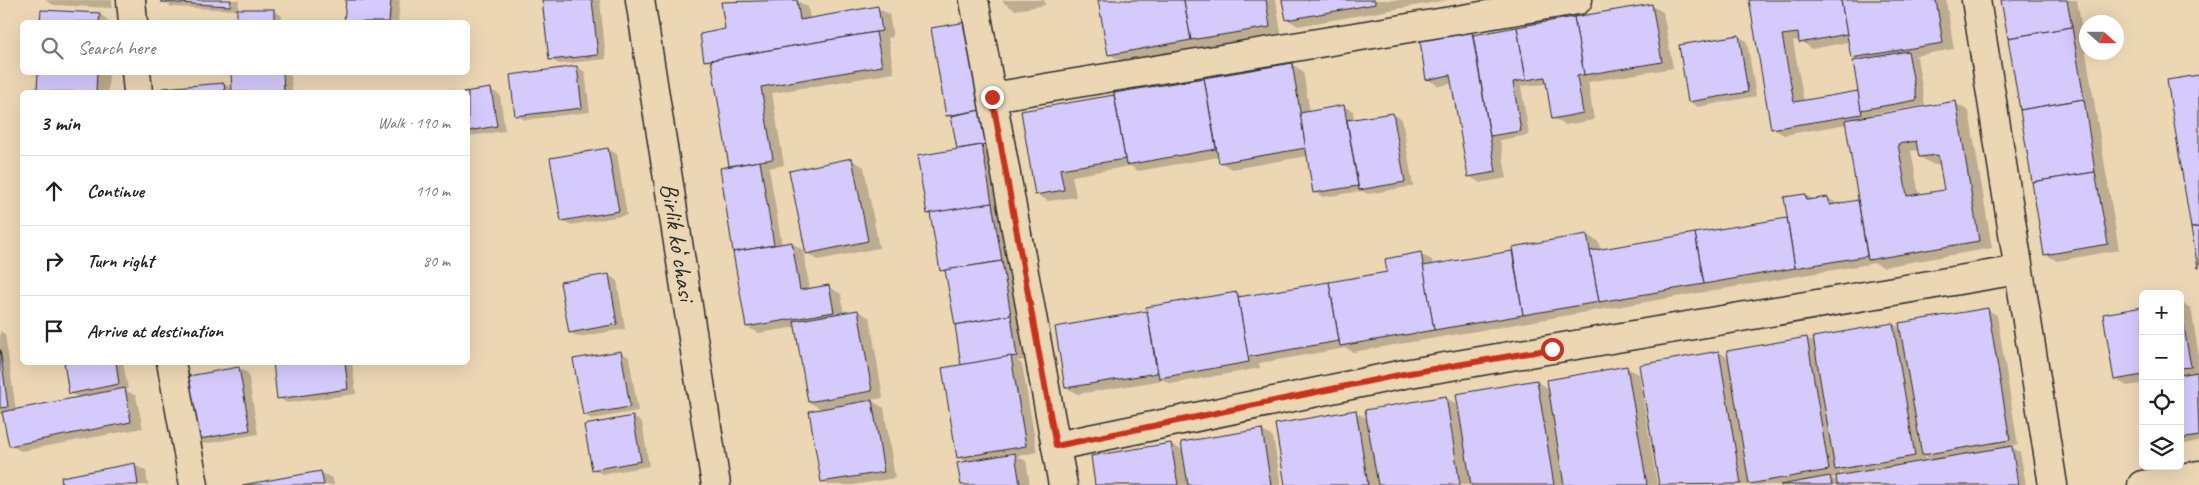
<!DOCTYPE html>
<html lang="en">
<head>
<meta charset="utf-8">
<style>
  :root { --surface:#fff; --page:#f6f6f6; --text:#202124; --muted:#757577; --line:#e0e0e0 }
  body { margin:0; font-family:Caveat,sans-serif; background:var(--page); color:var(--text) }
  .controls { position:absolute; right:15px; bottom:15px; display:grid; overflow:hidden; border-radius:8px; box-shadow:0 5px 20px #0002 }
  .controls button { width:45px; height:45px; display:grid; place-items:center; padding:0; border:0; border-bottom:1px solid var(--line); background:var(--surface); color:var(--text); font:25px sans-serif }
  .compass { position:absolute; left:2079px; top:15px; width:45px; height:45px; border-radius:50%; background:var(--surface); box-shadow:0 5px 20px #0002; rotate:111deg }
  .stop { position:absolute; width:15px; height:15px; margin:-11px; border:4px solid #c8321e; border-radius:50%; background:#fff }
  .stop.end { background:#c8321e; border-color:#fff; box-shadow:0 1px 5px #0008 }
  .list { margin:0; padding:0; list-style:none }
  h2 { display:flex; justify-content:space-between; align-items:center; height:65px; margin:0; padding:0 20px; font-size:21px }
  h2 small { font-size:16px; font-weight:400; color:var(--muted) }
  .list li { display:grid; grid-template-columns:32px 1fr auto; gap:15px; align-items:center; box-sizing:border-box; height:70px; padding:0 20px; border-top:1px solid var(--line) }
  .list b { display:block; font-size:19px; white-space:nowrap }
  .list em { font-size:16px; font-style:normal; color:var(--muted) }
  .icon { flex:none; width:28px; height:28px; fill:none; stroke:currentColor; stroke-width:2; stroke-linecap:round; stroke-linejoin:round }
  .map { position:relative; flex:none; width:2199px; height:485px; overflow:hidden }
  .search { position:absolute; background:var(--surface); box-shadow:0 5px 20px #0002; left:20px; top:20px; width:450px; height:55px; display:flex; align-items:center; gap:12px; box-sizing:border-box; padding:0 18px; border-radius:8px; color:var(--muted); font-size:19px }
  .panel { position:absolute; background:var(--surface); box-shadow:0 5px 20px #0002; left:20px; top:90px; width:450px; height:275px; border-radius:8px }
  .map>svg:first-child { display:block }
  .shadow { fill:#0003; fill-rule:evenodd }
  .building { fill:#d5cafc; stroke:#2b2b2b; fill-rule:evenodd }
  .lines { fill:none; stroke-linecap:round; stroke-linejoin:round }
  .minor-casing { stroke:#2b2b2b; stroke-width:31 }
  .minor { stroke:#ecd7b5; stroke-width:28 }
  .route { stroke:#c8321e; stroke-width:6 }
  .labels { text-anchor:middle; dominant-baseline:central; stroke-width:4; stroke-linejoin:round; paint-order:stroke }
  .street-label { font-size:25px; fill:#2b2b2b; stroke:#ecd7b5 }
</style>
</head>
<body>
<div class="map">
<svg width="2199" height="485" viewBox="0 0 2199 485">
  <rect width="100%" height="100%" fill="#ecd7b5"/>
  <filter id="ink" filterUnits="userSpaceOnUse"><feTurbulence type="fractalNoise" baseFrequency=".02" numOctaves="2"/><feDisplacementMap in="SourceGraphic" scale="10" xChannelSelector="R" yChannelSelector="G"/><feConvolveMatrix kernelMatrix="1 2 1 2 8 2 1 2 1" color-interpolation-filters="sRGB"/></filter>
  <g filter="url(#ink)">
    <g class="shadow">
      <path d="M45,0H112V8L54,5Z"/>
      <path d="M163,0H239L238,11H274L282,16V22H238V10L171,7Z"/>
      <path d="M347,0H400L398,22H345Z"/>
      <path d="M544,0H600L606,59L559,64L550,59Z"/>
      <path d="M796,0L808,7L810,19L877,8L889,14L893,37L888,38L894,73L772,93L784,165L769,168L782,245L792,243L803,250L810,290L829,287L841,294L844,314L858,311L870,318L883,398L870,400L884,408L895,478L853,485H828L822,481L823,410L809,402L797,327L759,333L747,327L721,169L733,167L730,166L713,65L706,60L727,30Z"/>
      <path d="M1003,0H1044L1045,5L1015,10L1004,3Z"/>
      <path d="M1100,0H1276L1281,33L1121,61L1109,54Z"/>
      <path d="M1284,0H1448L1298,26L1287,19Z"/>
      <path d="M1750,0H1946L1954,49L1914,56L1917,57L1925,105L1872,114V117L1955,103L1969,111L1992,248L1883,267L1875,263L1353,352L1346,348L1259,363L1260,368L1171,384L1164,380L1078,394L1067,388L1149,312L1237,293L1245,298L1389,273L1420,254L1432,260L1433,266L1514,252L1587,235L1599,242L1600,251L1788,219L1805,195L1815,200L1828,198L1838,204L1860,202L1847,124L1784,135L1772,128ZM1800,40L1812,49L1849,42L1852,58L1858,61L1859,92L1804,102L1793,41ZM1919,150L1920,157L1934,165L1941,164L1945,191L1919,195L1911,151Z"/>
      <path d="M2003,0H2077L2119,250L2057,261L2045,254Z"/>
      <path d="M1652,6L1663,12L1673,68L1588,82L1594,120L1565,125L1553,118L1547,84L1521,86L1529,135L1500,140L1507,178L1480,183L1469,176L1453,83L1439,86L1427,79L1472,33L1476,36Z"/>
      <path d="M42,12L99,14L111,22H41Z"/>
      <path d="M966,24L991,146L984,147L991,151L1025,360L1017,361L1022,364L1037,452L1017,456L1026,461L1030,485H962L968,463L958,457L962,366L947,273L942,270L932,215L928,213L958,150L953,119L947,116Z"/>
      <path d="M1738,36L1747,41L1756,96L1698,107L1690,102Z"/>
      <path d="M1291,64L1303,71L1310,112L1344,106L1353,111L1354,120L1393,114L1402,119L1413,186L1368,194L1362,191L1323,197L1314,192L1308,156L1232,169L1220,162L1219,157L1138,171L1130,166L1072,176L1076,197L1048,201L1036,194L1022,112Z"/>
      <path d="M577,67L585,72L590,112L525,120L517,115Z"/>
      <path d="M39,72H109L108,92H38Z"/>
      <path d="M264,72H284L291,76L292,92H164V89L224,84L233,89Z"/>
      <path d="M491,90L500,95L505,131L470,136L468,134V93Z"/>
      <path d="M608,149L617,154L627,215L571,225L562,220Z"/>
      <path d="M852,160L864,167L879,248L818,260L807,253Z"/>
      <path d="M608,275L617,280L625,329L578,337L570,332Z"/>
      <path d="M2180,302L2191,308L2199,356V441L2180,445Z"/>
      <path d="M2143,308V401L2140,384L2127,386L2115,379Z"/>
      <path d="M1988,310L1997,315L2018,445L2009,446L2020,452L2026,485H1660L1640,366L1719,352L1730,359L1807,338L1815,343L1893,324L1902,329ZM1925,456L1928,458L1934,461L1926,462ZM1840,471L1847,476L1841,477ZM1837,477L1838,482L1831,478Z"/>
      <path d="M0,331L5,334L16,411L80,398L70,393L65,362H123L128,389L125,390L136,396L143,428L21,451L10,445L4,413L0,414Z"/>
      <path d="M620,352L629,357L638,411L592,419L584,415Z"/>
      <path d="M274,362H352L356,394L287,403L279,398Z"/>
      <path d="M239,368L248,373L258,434L204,444L195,439Z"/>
      <path d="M1627,368L1639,374L1657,485H1287L1355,412L1368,419L1445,397L1460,406L1537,382L1550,389Z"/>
      <path d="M633,417L642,422L649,466L602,474L593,469Z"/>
      <path d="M1261,430L1273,437L1281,485H1097L1171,444L1184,451Z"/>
      <path d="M134,465L146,471L148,485H63Z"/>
      <path d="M321,472L333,479L334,485H249Z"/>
    </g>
    <g class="building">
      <path d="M161,0H231L230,6L161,2Z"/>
      <path d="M346,0H391L389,22H344Z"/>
      <path d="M542,0H592L598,55L549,60Z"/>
      <path d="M797,0L800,20L878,6L882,31L704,61L700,34L725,29L721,2Z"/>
      <path d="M1098,0H1184L1191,40L1108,55Z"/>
      <path d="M1184,0H1266L1270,27L1191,40Z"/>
      <path d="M1282,0H1375V4L1286,20Z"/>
      <path d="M1749,0H1841L1847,34L1799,43L1798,33L1782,35L1794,102L1858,91L1862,114L1771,129Z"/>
      <path d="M1841,0H1936L1943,43L1851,58Z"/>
      <path d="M2001,0H2067L2072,27L2008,38Z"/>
      <path d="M1652,4L1662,62L1584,75L1574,17Z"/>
      <rect x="237" y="9" width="37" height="13"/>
      <path d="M41,10L100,13L99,22H40Z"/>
      <path d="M1574,17L1584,75L1577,76L1583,113L1552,119L1545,77L1526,80L1517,27Z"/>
      <path d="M967,22L981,110L946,116L931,28Z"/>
      <path d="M1517,27L1526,80L1513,82L1521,131L1490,136L1473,35Z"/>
      <path d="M2072,27L2084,99L2020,110L2008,38Z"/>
      <path d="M876,32L882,66L761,87L773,159L729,166L711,60Z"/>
      <path d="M1472,32L1496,172L1468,177L1450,75L1426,80L1420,41Z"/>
      <path d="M1739,35L1748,92L1688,102L1679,45Z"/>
      <path d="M1908,51L1917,100L1861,110L1853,61Z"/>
      <path d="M1292,63L1306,148L1219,163L1204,78Z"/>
      <path d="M577,66L582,108L515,116L510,75Z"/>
      <path d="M38,72H97L96,92H37Z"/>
      <path d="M283,72L284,92H232L231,73Z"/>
      <path d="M2199,75V227L2191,228L2167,80Z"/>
      <path d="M1204,78L1216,149L1126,165L1114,93Z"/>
      <path d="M224,83L225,92H163L162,88Z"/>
      <path d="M491,88L497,126L468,131V92H463Z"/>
      <path d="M1114,95L1125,159L1060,169L1064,190L1035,195L1021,111Z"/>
      <path d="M2084,99L2095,172L2032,182L2020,110Z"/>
      <path d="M1956,101L1979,241L1868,260L1845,120ZM1916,141L1919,157L1938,155L1944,190L1907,196L1898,144Z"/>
      <path d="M1344,105L1358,186L1313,193L1300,113Z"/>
      <path d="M981,110L987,144L957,149L951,116Z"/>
      <path d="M1393,113L1405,182L1359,190L1347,120Z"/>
      <path d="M982,145L992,203L927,214L917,156Z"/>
      <path d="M608,148L619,211L561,221L550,158Z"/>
      <path d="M852,158L868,241L806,254L789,171Z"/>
      <path d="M760,161L774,245L733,252L720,168Z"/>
      <path d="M2095,172L2108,244L2044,255L2032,182Z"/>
      <path d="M1805,194L1807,200L1828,197L1830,205L1858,200L1867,256L1795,268L1784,197Z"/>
      <path d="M992,203L1002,261L940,271L930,213Z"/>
      <path d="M1787,218L1795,268L1704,284L1695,233Z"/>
      <path d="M2199,227V268H2198L2191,228Z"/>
      <path d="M1695,233L1704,284L1599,302L1590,251Z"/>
      <path d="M1587,234L1599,302L1523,315L1512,247Z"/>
      <path d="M792,242L800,290L829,285L834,312L746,327L733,252Z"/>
      <path d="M1512,251L1523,315L1434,330L1423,266Z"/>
      <path d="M1421,252L1434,330L1340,346L1329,282L1387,272L1385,259Z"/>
      <path d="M1002,261L1011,315L955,325L945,270Z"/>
      <path d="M609,274L617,324L569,333L560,282Z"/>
      <path d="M1329,282L1339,341L1248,357L1238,297Z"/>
      <path d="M1237,292L1249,362L1159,378L1146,307Z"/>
      <path d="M2180,304L2191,367L2180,368Z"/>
      <path d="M2143,307V375L2114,380L2103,314Z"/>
      <path d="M1988,308L2010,440L1922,455L1899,323Z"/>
      <path d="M858,310L872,391L808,402L794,321Z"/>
      <path d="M1147,311L1157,373L1065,388L1055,327Z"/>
      <path d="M1011,315L1017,356L961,365L955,325Z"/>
      <path d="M1893,323L1915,456L1835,470L1813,337Z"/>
      <path d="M1807,337L1829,470L1749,484L1727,351Z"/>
      <path d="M0,349L8,407L0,408Z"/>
      <path d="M621,351L630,407L583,415L573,359Z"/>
      <path d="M1719,351L1741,484L1659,485L1639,365Z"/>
      <path d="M1011,356L1026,446L957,458L942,368Z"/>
      <path d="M64,362H116L119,384L69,394Z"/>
      <path d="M273,362H345L348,389L277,399Z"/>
      <path d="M1627,366L1647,485H1564L1547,380Z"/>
      <path d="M239,367L250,430L194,440L183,377Z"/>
      <path d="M2197,372L2199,436L2180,439V375Z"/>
      <path d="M1537,380L1554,485H1471L1456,394Z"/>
      <path d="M125,388L131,422L9,446L2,412Z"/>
      <path d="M1446,396L1460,485H1378L1365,410Z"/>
      <path d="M872,400L884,472L821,482L809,411Z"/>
      <path d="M1356,410L1368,485H1285L1275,424Z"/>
      <path d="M633,416L641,461L592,470L584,425Z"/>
      <path d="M1262,429L1271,485H1188L1181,442Z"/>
      <path d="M1171,443L1178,485H1095L1091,456Z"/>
      <path d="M2012,446L2018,485H1837L1836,476Z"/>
      <path d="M1015,453L1020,485H961L957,463Z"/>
      <path d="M135,463L138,485H62L61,477Z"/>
      <path d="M321,471L324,485H242Z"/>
      <path d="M1830,476L1832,485H1780Z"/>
    </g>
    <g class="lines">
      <g class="minor-casing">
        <g id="minor">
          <path d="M131,0L133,22"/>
          <path d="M640,0L716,485"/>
          <path d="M974,0L1063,485"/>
          <path d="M1976,0L2053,485"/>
          <path d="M136,72L138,92"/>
          <path d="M992,97L1578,0"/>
          <path d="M171,362L194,485"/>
          <path d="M1056,446L1404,374L2018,270"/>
          <path d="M2142,485L2199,475"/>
        </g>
      </g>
      <use href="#minor" class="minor"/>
    </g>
  </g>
  <g class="lines" filter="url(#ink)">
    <path class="route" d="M992,97L1056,446L1404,374L1552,349"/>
  </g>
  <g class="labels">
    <g class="street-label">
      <text transform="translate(678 242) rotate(81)">Birlik koʻchasi</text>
    </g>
  </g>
</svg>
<div class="controls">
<button>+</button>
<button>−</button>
<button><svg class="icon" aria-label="locate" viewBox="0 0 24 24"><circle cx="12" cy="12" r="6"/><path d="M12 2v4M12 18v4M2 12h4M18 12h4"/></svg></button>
<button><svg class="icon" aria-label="layers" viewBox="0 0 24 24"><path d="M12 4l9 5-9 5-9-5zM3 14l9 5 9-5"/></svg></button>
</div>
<svg class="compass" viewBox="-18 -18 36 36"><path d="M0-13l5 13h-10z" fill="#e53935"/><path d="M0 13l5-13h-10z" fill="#757577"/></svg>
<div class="stop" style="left:1552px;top:349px"></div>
<div class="stop end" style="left:992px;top:97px"></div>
<div class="search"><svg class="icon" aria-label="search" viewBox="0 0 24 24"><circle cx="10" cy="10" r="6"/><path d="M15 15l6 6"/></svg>Search here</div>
<section class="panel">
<h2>3 min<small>Walk · 190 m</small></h2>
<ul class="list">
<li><svg class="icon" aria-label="ahead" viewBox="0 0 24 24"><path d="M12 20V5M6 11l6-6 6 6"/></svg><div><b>Continue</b></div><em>110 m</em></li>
<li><svg class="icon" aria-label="right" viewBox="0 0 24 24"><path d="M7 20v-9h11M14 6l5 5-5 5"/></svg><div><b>Turn right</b></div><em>80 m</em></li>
<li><svg class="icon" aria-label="arrive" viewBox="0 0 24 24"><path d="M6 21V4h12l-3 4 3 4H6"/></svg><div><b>Arrive at destination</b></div></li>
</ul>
</section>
</div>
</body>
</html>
